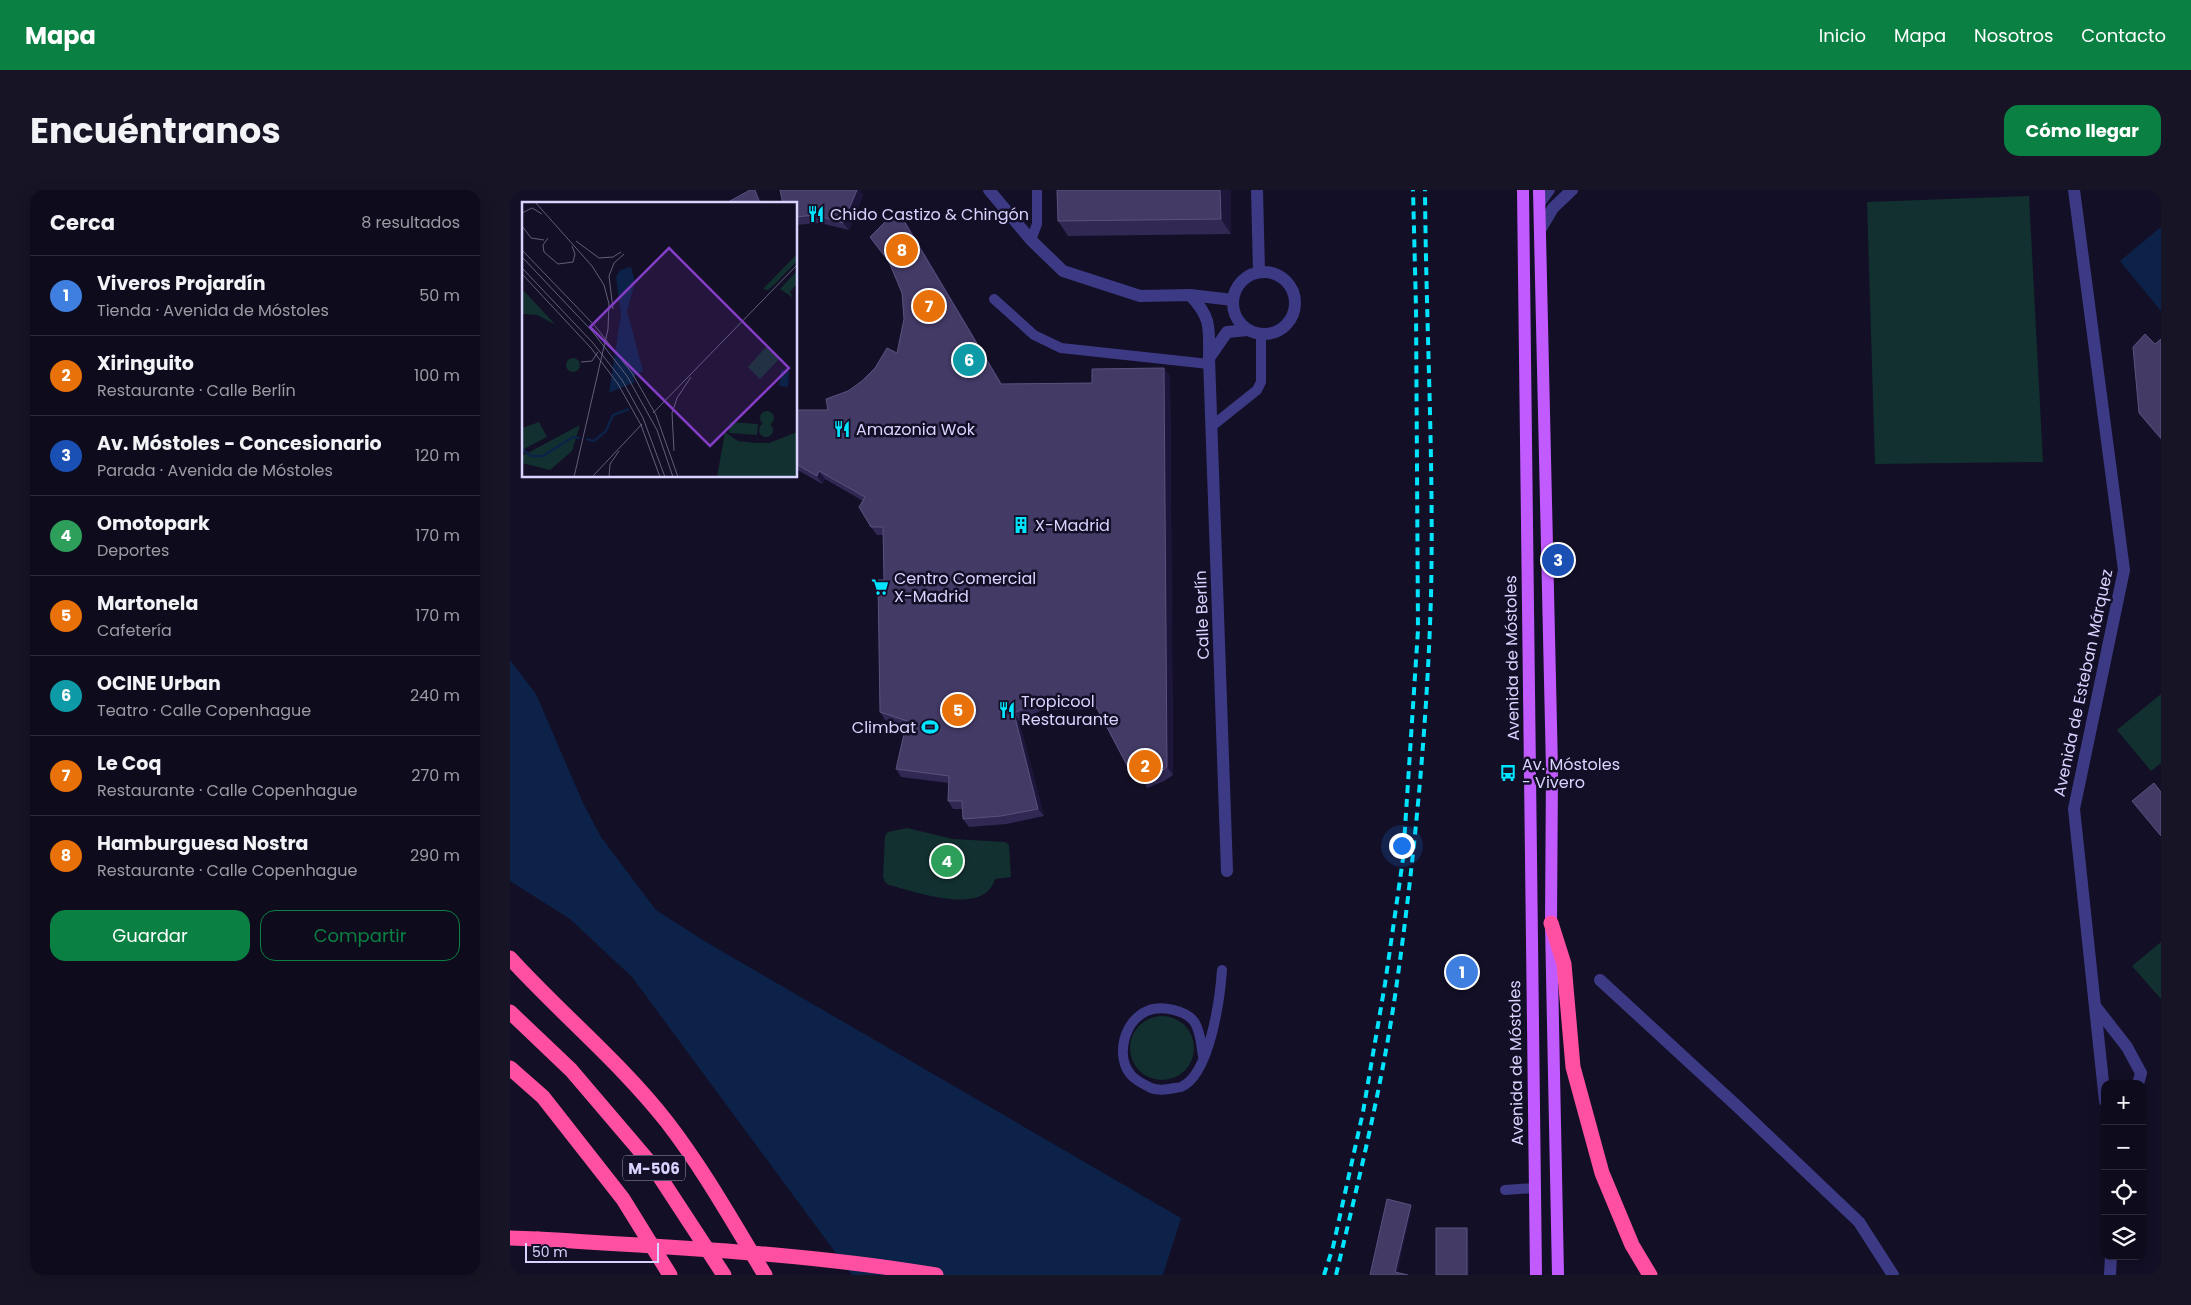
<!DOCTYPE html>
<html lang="es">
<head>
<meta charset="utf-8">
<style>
  :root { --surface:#0e0b1c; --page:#171425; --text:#f1f3f6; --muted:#9b9ba3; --line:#2e2b3b; --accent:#0b8043 }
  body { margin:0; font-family:Poppins,sans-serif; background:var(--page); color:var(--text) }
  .controls { position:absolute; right:15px; bottom:15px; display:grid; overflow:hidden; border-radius:10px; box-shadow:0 2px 12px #0003 }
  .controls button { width:45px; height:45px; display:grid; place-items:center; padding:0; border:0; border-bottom:1px solid var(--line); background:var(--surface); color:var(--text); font:25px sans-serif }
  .scale { position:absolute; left:15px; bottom:12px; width:134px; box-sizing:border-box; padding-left:5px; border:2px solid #d9d4ff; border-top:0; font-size:14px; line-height:18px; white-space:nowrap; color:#d9d4ff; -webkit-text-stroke:4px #130f26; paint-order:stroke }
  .you { position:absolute; left:891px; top:655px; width:18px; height:18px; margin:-12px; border:4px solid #fff; border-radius:50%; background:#1a73e8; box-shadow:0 0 0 8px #1a73e833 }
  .badge { display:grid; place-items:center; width:32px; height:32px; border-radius:50%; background:var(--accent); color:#fff; font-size:16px; font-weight:700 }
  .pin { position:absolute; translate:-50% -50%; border:2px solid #fff; box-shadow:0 1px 5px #0006 }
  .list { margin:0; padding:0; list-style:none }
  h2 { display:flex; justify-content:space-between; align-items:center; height:65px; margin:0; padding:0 20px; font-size:21px }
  h2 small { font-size:16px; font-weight:400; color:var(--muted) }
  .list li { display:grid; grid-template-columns:32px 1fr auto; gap:15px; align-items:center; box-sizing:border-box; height:80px; padding:0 20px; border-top:1px solid var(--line) }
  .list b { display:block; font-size:19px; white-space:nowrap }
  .list p { margin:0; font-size:16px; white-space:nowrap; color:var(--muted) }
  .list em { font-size:16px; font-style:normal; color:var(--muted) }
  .actions { display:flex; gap:10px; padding:15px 20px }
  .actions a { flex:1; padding:11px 0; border:1px solid var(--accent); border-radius:15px; text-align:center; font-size:18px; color:var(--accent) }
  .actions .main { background:var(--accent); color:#fff }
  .icon { flex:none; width:28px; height:28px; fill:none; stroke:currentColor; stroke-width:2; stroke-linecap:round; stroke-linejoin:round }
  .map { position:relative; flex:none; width:1651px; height:1085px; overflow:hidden; border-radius:15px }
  header { display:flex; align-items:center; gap:30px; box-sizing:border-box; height:70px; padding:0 25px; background:var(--accent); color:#fff }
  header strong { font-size:24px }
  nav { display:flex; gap:28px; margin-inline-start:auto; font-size:18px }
  .intro { display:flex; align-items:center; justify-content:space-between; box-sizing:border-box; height:120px; padding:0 30px }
  h1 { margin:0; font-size:35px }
  .button { padding:12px 22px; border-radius:15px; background:var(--accent); color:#fff; font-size:18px; font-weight:700 }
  main { display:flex; gap:30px; padding:0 30px }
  aside { flex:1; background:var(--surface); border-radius:15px; box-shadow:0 2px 12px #0003 }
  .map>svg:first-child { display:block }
  .green { fill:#12302f }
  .water { fill:#0c2248 }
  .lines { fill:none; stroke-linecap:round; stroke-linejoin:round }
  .service { stroke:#3d3a85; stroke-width:10 }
  .minor { stroke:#3d3a85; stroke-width:12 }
  .primary { stroke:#c25bff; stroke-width:12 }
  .motorway { stroke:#ff4fa3; stroke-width:15 }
  .rail { stroke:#00e5ff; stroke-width:4; stroke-dasharray:8 6; stroke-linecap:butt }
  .motorway-bridge { stroke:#ff4fa3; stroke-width:15 }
  .wall { fill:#312854 }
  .shaded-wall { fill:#1d163a }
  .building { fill:#433a66; stroke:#5a527e }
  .labels { text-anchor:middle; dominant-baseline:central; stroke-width:5; stroke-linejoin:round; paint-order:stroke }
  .shield { fill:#130f26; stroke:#9e99be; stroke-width:1 }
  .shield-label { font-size:15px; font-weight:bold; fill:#d9d4ff }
  .poi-label { font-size:16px; fill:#d9d4ff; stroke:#130f26; text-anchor:start }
  .street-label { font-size:16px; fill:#d9d4ff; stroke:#130f26 }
  .inset-river { fill:none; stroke:#0c2248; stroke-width:2.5 }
  .inset-road { fill:none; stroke:#625e7d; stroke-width:1 }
  .view { fill:#843dc5; fill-opacity:0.15; stroke:#843dc5; stroke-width:2.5 }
  .inset-edge { fill:none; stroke:#d9d4ff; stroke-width:2.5 }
</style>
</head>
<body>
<header>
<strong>Mapa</strong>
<nav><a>Inicio</a><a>Mapa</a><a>Nosotros</a><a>Contacto</a></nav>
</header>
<div class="intro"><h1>Encuéntranos</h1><a class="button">Cómo llegar</a></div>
<main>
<aside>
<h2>Cerca<small>8 resultados</small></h2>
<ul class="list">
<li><span class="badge" style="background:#3f7fe0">1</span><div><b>Viveros Projardín</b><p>Tienda · Avenida de Móstoles</p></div><em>50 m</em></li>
<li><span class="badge" style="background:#e8710a">2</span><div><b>Xiringuito</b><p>Restaurante · Calle Berlín</p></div><em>100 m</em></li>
<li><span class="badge" style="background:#1a4fb4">3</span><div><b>Av. Móstoles - Concesionario</b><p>Parada · Avenida de Móstoles</p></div><em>120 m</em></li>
<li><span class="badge" style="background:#2e9e5b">4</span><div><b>Omotopark</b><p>Deportes</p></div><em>170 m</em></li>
<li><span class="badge" style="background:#e8710a">5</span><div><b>Martonela</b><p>Cafetería</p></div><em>170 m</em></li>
<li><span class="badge" style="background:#0f9aa8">6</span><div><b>OCINE Urban</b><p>Teatro · Calle Copenhague</p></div><em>240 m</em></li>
<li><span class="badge" style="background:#e8710a">7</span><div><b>Le Coq</b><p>Restaurante · Calle Copenhague</p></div><em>270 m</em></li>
<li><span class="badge" style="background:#e8710a">8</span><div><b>Hamburguesa Nostra</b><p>Restaurante · Calle Copenhague</p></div><em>290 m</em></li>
</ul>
<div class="actions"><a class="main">Guardar</a><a>Compartir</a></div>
</aside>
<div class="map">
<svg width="1651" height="1085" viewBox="0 0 1651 1085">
  <rect width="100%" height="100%" fill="#130f26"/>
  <g class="green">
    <path d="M1519,6L1533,272L1365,274L1357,12Z"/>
    <path d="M1651,504V573L1641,581L1607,540Z"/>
    <path d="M397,638L443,649L495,652L499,655L501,687L485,689C474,727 407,702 379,695L375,692L373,687L375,646L378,642Z"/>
    <path d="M1651,752V809L1622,776Z"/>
    <circle cx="652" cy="858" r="32"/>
  </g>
  <g class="water">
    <path d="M1651,37V121L1610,71Z"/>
    <path d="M0,470L26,504L73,613L91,647L146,720L196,752L671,1028L653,1085H342L122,787L60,729L0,691Z"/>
  </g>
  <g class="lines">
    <g class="service">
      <path d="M1029,15L1040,0"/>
      <path d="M521,50L527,34V0"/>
      <path d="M484,109L524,145L551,158L699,174"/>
      <path d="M702,236L747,200L751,192V144"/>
      <path d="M693,866C691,855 691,843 685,833C677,820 651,815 637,821C614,831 605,866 621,885C625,890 635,895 641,898C646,900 653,900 659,899C663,898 667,898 671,897C700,885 710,808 712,780"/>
      <path d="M995,1000L1024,998"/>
    </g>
    <g class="minor">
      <path d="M479,0L521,50L553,81L630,106L680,105L723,110"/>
      <path d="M747,0L749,82"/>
      <path d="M1564,0L1614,380L1564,619L1595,911"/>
      <path d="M1030,40L1043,18L1062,0"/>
      <circle cx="754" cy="113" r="31"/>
      <path d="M680,105C702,128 699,138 699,168"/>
      <path d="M717,681L699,168L717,142L738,140"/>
      <path d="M1090,790L1228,917L1349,1032L1383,1085"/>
      <path d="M1585,816L1617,857L1631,883L1628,894"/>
      <path d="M1600,1085L1601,1066"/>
    </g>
    <g class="primary">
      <path d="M1013,0C1020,362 1019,723 1026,1085"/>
      <path d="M1029,0L1042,579L1041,733L1048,1085"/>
    </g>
    <g class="motorway">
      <path d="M1041,733L1054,774L1063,877L1092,983L1122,1055L1140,1085"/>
      <path d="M0,768C51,824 110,872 157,932C194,980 224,1034 255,1085"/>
      <path d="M0,822L61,880L142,975L214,1085"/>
      <path d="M0,878L33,907L113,1009L160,1085"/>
      <path d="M0,1048L28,1049"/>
    </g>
    <g class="rail">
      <path d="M814,1085L823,1057L853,922L875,794L893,669L908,440L906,118L903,0"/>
      <path d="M826,1085C848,993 871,900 885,806C904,674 917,540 921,406C924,271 916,136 915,0"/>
    </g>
    <path class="motorway-bridge" d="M28,1049C161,1057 295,1063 426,1085"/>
  </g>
  <g class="wall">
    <path d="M547,0H721V44L558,46L548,31Z"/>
    <path d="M353,5L339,40L310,33L286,35V14Z"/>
    <path d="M391,26L397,34L492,194L582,193L660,186L663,585L654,591L637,598L630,586L624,587L619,579L587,519L532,520L509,531L534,626L497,634L459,637L453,629V619H443L438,611L439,593L391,587L386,579L396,537L375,530L370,522L374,390L373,345H367L361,337L353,311L315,289L312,294L286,279V220H318L338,201L352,191L387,163L394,129L392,103L380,74L360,47L387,30Z"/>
    <path d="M1651,149V250L1636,232L1629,223Z"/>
  </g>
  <g class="shaded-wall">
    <path d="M245,0L249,6L253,14H250Z"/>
    <path d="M347,0H350L353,5L339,40L333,33Z"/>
    <path d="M710,0H721V44L711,29Z"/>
    <path d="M391,26L397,34L496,202L491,194Z"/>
    <path d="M654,178L660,186L663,585L657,577Z"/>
    <path d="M309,281L315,289L312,294L307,286Z"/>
    <path d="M504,523L509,531L534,626L528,619Z"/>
    <path d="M901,1015L902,1017L887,1085L885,1082Z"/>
    <path d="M957,1038L958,1040L959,1085H957Z"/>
  </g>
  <g class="building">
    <path d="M240,0H245L250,14H217L220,11Z"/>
    <path d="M270,0H347L333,33L305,25L286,27V14H273Z"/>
    <path d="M547,0H710L711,29L548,31Z"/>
    <path d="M382,25L387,30L391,26L491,194L582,193V179L654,178L657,577L649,583L632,590L625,578L619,579L583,511L527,512L504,523L528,619L491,626L453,629L452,611H438L439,586L386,579L397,531L370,522L368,390H374L373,337H361L349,317L355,307L309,281L307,286L286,274V220H318L316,209L338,201L352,191L365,178L377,158L387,163L394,129L392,103L379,72L360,47Z"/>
    <path d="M1635,144L1645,154L1651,149V248L1629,223L1623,157Z"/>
    <path d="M1644,593L1651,602V646L1622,611Z"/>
    <path d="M877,1009L901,1015L885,1082L898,1085H860Z"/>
    <rect x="926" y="1038" width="31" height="47"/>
  </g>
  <defs>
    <g id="restaurant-bare" transform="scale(1.35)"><path d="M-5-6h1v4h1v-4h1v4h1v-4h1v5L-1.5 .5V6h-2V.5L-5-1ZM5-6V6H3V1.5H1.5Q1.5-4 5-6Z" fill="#00e5ff" stroke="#130f26" stroke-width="2.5" paint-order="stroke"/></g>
    <g id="building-bare" transform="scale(1.35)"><path d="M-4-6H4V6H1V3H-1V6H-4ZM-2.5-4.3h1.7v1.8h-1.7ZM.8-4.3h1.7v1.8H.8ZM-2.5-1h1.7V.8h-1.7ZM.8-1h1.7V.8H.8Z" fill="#00e5ff" stroke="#130f26" stroke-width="2.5" paint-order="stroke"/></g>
    <g id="supermarket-bare" transform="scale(1.35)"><path d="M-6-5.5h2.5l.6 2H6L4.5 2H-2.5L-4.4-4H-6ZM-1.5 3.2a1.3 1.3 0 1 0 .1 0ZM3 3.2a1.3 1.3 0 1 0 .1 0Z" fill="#00e5ff" stroke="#130f26" stroke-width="2.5" paint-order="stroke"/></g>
    <g id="stadium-bare" transform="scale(1.35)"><path d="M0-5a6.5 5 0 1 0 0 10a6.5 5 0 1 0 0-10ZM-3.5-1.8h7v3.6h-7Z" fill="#00e5ff" stroke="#130f26" stroke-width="2.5" paint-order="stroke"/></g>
    <g id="bus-bare" transform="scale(1.35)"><path d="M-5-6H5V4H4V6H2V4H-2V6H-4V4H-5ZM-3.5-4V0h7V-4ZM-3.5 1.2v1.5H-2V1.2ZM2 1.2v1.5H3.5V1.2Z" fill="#00e5ff" stroke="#130f26" stroke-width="2.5" paint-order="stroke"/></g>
  </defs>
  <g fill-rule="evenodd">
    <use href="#restaurant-bare" x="306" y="24"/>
    <use href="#restaurant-bare" x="332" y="239"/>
    <use href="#building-bare" x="511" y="335"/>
    <use href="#supermarket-bare" x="370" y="397"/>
    <use href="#restaurant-bare" x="497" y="520"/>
    <use href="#stadium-bare" x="420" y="537"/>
    <use href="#bus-bare" x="998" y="583"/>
  </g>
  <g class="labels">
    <rect class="shield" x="113" y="965.5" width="62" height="25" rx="4"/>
    <g class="shield-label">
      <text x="144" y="978">M-506</text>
    </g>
    <g class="poi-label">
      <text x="320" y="24">Chido Castizo &amp; Chingón</text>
      <text x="346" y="239">Amazonia Wok</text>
      <text x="525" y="335">X-Madrid</text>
      <text x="384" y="388">Centro Comercial<tspan x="384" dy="18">X-Madrid</tspan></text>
      <text x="511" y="511">Tropicool<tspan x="511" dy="18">Restaurante</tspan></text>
      <text x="406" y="537" text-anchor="end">Climbat</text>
      <text x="1012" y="574">Av. Móstoles<tspan x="1012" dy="18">- Vivero</tspan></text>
    </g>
    <g class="street-label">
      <text transform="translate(692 425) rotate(-92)">Calle Berlín</text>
      <text transform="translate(1002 468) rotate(-91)">Avenida de Móstoles</text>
      <text transform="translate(1573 493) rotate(-78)">Avenida de Esteban Márquez</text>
      <text transform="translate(1006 873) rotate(-91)">Avenida de Móstoles</text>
    </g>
  </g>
  <g transform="translate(12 12)">
    <rect width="275" height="275" fill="#130f26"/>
    <path d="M275,52V59L253,82L246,88L241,87ZM275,69V82L268,90L271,96L258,87ZM0,87L31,120L32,122L15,113L0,112ZM244,145L257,157L238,177L226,165ZM44 163a7 7 0 1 1 14 0a7 7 0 1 1-14 0ZM238 216a7 7 0 1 1 14 0a7 7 0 1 1-14 0ZM17,220L25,235L0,248V226ZM208,220L236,222L235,233L207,231ZM237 228a7 7 0 1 1 14 0a7 7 0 1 1-14 0ZM58,223L50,249L28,268L0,261V254ZM203,230L216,239L234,241H247L275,230V275H195Z" fill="#12302f"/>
    <path d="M109,65L113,80L105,109L121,169L111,175L113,180L87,191L99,112L94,75L98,68ZM259,168L267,169L266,185L257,184Z" fill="#0c2248"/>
    <path class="inset-river" d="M64,237L72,239L84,229L91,213L107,207M0,247L9,254H21L51,235L58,236"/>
    <path class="inset-road" d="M13,0L70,64L82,83L87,102L86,127L52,275M0,11L10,6L20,12M0,24L9,36L22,38M26,36L21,43L22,50L36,62L51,60L53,52L50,44M54,39L77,56L91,55L99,50M0,48L73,124L110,171L134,213L156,275M0,55L70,129L105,174L135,228L151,275M0,66L71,141L100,178L121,216L143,275M0,72L69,146L96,182L119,223L138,275M91,107L87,74L92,61L102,52M59,160L70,159L76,150M131,211L275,63M152,249L150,211L155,196L169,175M70,275L120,222M87,275L88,262L97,249"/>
    <path class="view" d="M147,46L267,166L188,244L68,125Z"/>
    <rect width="275" height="275" class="inset-edge"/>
  </g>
</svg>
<div class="controls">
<button>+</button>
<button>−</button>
<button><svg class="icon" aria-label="locate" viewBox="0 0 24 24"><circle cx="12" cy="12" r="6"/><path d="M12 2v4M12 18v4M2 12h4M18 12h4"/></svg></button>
<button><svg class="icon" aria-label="layers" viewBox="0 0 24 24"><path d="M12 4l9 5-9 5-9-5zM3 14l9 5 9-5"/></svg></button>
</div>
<div class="scale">50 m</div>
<div class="you"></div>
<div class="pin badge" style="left:952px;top:782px;background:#3f7fe0">1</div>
<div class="pin badge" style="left:635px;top:576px;background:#e8710a">2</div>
<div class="pin badge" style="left:1048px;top:370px;background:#1a4fb4">3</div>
<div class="pin badge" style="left:437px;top:671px;background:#2e9e5b">4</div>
<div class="pin badge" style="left:448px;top:520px;background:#e8710a">5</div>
<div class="pin badge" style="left:459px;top:170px;background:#0f9aa8">6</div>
<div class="pin badge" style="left:419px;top:116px;background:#e8710a">7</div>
<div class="pin badge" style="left:392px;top:60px;background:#e8710a">8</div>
</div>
</main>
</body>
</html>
